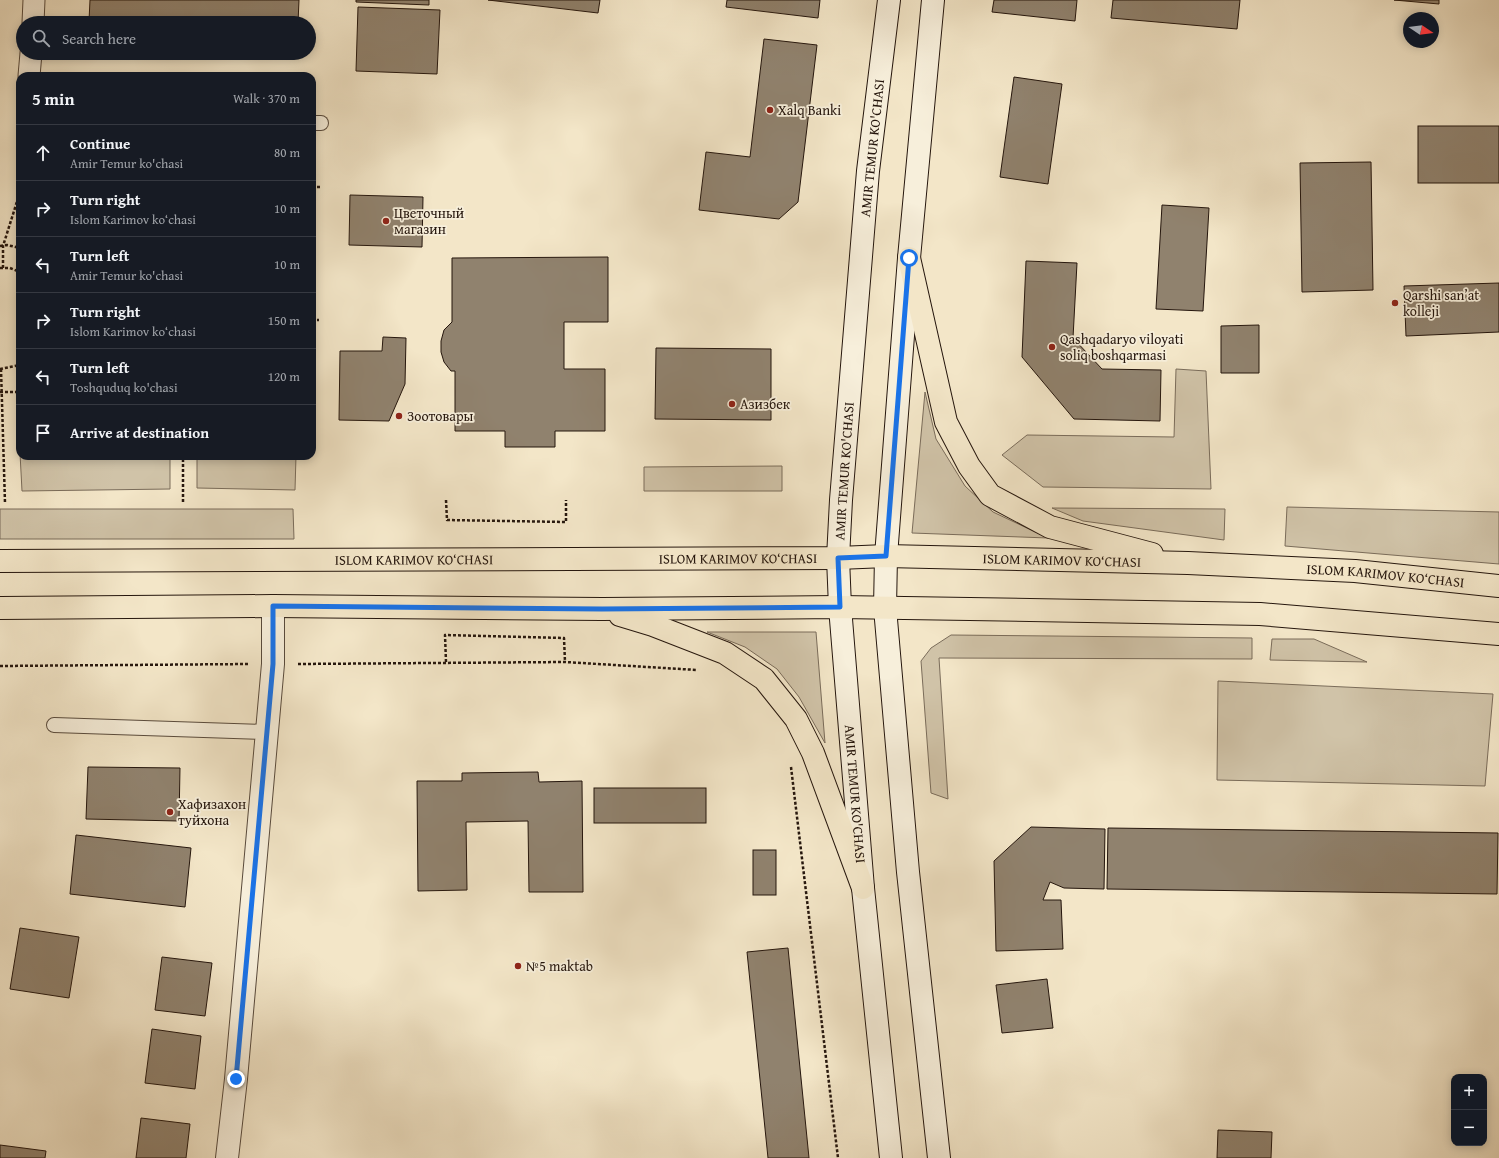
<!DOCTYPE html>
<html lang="en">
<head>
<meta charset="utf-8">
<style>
  :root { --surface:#171b24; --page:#20242c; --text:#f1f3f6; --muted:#9ea1a6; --line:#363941 }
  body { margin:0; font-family:"Gentium Book Plus",serif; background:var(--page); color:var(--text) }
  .controls { position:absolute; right:12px; bottom:12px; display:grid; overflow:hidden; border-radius:8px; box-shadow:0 2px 10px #0003 }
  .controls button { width:36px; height:36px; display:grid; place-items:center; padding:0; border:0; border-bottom:1px solid var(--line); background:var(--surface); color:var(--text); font:20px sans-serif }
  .compass { position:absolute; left:1403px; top:12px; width:36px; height:36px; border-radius:50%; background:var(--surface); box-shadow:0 2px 10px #0003; rotate:103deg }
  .stop { position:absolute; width:12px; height:12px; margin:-9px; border:3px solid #1a73e8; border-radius:50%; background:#fff }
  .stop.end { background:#1a73e8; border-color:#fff; box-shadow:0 1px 4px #0008 }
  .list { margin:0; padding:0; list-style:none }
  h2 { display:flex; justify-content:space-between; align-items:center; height:52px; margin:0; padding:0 16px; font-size:17px }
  h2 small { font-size:13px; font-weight:400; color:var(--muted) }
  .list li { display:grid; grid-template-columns:26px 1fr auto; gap:12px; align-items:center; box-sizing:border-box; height:56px; padding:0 16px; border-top:1px solid var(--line) }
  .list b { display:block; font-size:15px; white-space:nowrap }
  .list p { margin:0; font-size:13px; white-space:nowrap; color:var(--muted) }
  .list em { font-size:13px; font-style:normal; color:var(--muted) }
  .icon { flex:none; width:22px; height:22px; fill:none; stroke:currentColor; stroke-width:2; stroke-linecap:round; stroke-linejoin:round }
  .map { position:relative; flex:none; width:1499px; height:1158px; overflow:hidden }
  .search { position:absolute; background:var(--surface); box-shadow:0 2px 10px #0003; left:16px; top:16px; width:300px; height:44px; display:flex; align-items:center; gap:10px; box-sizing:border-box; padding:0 14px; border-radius:22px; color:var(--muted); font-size:15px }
  .panel { position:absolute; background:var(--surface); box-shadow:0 2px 10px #0003; left:16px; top:72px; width:300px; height:388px; border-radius:12px }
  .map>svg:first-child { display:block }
  .green { fill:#d0c3a8; stroke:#7a6c5a }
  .building { fill:#90826e; stroke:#25160d }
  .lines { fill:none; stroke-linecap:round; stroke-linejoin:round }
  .service-casing { stroke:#584a3c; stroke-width:16 }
  .pedestrian-casing { stroke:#584a3c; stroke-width:23 }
  .minor-casing { stroke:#584a3c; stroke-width:24 }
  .secondary-casing { stroke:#25160d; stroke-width:24 }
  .primary-casing { stroke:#25160d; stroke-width:24 }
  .path { stroke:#25160d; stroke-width:2.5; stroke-dasharray:3 2; stroke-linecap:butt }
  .service { stroke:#f7efdb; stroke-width:14 }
  .pedestrian { stroke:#f7efdb; stroke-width:21 }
  .minor { stroke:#f7efdb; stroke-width:22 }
  .secondary { stroke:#f7efdb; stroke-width:22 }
  .primary { stroke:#f3e6c8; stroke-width:22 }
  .route { stroke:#1a73e8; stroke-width:5 }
  .poi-dot { fill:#8f2418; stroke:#f7efdb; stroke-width:1.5 }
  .labels { text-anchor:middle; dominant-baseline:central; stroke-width:3.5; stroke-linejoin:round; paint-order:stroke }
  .poi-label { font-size:14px; fill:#25160d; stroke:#f7efdb; text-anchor:start }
  .street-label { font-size:14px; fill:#25160d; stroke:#f7efdb }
</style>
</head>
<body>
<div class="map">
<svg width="1499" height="1158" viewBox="0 0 1499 1158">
  <rect width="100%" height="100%" fill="#f3e6c8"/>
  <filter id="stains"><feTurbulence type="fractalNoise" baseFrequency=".005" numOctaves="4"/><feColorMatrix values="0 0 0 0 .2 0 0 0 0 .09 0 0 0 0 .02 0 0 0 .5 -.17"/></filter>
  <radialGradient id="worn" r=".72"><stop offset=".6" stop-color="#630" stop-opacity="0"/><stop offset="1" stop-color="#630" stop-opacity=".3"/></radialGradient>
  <g class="green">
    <rect x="18" y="195" width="2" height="47"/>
    <path d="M1176,369L1206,371L1211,489L1043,487L1002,455L1027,435L1174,437Z"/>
    <path d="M925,392L936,439L965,486L993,512L1048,538L912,533Z"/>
    <path d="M17,396H20V456H170V489L22,491Z"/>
    <path d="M197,456H296L295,490L197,488Z"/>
    <path d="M782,466V491H644V467Z"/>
    <path d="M1287,507L1499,512V564L1285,546Z"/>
    <path d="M1052,508L1225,509L1224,540L1083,521Z"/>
    <path d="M0,509H293L294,539H0Z"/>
    <path d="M707,632H816L825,743L799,697L777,669L745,647Z"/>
    <path d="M951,635L1252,638V659L939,658L948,799L931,793L921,661L931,648Z"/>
    <path d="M1272,639H1314L1367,662L1270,660Z"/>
    <path d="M1218,681L1493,694L1485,786L1217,780Z"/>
  </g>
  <g class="building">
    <path d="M90,0H299L298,23H114V21H89Z"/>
    <path d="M356,0H429V5L356,2Z"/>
    <path d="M488,0H600L598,13Z"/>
    <path d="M727,0H820L818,18L726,7Z"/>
    <path d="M994,0H1077L1075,21L992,12Z"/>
    <path d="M1113,0H1240L1237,29L1111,18Z"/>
    <path d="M1394,0H1439V4Z"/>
    <path d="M358,7L440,10L437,74L356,71Z"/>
    <path d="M764,39L817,45L798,202L779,219L699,210L706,152L750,157Z"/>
    <path d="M1014,77L1062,84L1048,184L1000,177Z"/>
    <rect x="1418" y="126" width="81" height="57"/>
    <path d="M1371,162L1373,290L1302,292L1300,163Z"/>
    <path d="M350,195L423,197L422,247L349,245Z"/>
    <path d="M1162,205L1209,208L1203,311L1156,309Z"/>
    <path d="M608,257V322H564V369H605V431H555V447H505V431H455V371H451L444,362L441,352V341L444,330L452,322V258Z"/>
    <path d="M1026,261L1077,263L1073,338L1102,369L1161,370L1160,421L1074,419L1022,357Z"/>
    <path d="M1499,283V332L1406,336L1404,286Z"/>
    <path d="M1259,325V373H1221V326Z"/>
    <path d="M383,337L406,338L405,384L389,421L339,420L340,351H382Z"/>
    <path d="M656,348L771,349V420L655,419Z"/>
    <path d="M88,767L180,768L179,821L86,819Z"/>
    <path d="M538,772L539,782L582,781L583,892H529L528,821L466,822L467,890L418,891L417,781H462V773Z"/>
    <rect x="594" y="788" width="112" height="35"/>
    <path d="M1031,827L1105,829L1104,889L1064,888L1050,882L1043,900H1061L1063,949L996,951L994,861Z"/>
    <path d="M1108,828L1498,833L1497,894L1107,889Z"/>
    <path d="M76,835L191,848L185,907L70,894Z"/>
    <rect x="753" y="850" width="23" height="45"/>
    <path d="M20,928L79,937L69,998L10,989Z"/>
    <path d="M788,948L809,1158H768L747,952Z"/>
    <path d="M162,957L212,963L205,1016L155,1010Z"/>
    <path d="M1047,979L1053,1028L1002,1033L996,985Z"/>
    <path d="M152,1029L201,1036L195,1089L145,1083Z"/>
    <path d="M141,1118L190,1124L186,1158H136Z"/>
    <path d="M1218,1130L1272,1132L1271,1158H1217Z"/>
    <path d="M0,1145L46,1151L45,1158H0Z"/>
  </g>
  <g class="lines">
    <g class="service-casing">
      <g id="service">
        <path d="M312,123H321"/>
        <path d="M54,725L267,732"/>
      </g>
    </g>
    <g class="pedestrian-casing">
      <g id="pedestrian">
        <path d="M33,23L34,0"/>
        <path d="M29,76L31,53"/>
      </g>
    </g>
    <g class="minor-casing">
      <path id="minor" d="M227,1158L236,1079L273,664V606"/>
    </g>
    <g class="secondary-casing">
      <g id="secondary">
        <path id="s1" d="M889,0L868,171L841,500L838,558L840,607L863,888L891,1158"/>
        <path d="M933,0L909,258L886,556L885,608L908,872L939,1158"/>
      </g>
    </g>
    <g class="primary-casing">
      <g id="primary">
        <path d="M909,258L946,422L969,466L990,495L1050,527L1152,554"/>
        <path id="s2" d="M0,561L838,558L886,556L1188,563L1355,571L1499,586"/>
        <path d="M0,608L273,606L602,609L840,607L1030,610L1260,614L1499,634"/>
        <path d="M620,615L653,625L725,653L764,679L796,719L813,753L863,888"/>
      </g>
    </g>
    <g class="path">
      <path d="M312,187H322"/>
      <path d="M0,246L7,245L20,248"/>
      <path d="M0,268H10L20,272"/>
      <path d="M3,268V246L20,192"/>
      <path d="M312,320H319"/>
      <path d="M0,369L20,365"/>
      <path d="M1,369L5,503"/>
      <path d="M0,392H20"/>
      <path d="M446,500L447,520L566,522V500"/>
      <path d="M183,502V456"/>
      <path d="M446,662L445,635L564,638L565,662"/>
      <path d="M298,664L565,662L697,670"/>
      <path d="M0,666L249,664"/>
      <path d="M791,767L838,1158"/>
    </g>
    <use href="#service" class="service"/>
    <use href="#pedestrian" class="pedestrian"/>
    <use href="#minor" class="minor"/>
    <use href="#secondary" class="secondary"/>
    <use href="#primary" class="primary"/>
  </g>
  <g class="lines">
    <path class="route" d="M236,1079L273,664V606L602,609L840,607L838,558L886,556L909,258"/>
  </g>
  <g class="poi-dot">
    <circle cx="770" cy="110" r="4"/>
    <circle cx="386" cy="221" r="4"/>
    <circle cx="1395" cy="303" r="4"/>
    <circle cx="1052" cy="347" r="4"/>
    <circle cx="732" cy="404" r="4"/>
    <circle cx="399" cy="416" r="4"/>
    <circle cx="170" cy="812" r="4"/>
    <circle cx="518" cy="966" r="4"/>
  </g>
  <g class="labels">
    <g class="poi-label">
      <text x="778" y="110">Xalq Banki</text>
      <text x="394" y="213">Цветочный<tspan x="394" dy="16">магазин</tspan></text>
      <text x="1403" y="295">Qarshi san’at<tspan x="1403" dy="16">kolleji</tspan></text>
      <text x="1060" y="339">Qashqadaryo viloyati<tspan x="1060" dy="16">soliq boshqarmasi</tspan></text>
      <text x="740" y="404">Азизбек</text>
      <text x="407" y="416">Зоотовары</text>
      <text x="178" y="804">Хафизахон<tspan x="178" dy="16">туйхона</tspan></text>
      <text x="526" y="966">№5 maktab</text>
    </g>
    <g class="street-label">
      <text transform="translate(872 148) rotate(-84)">AMIR TEMUR KO'CHASI</text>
      <text transform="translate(844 471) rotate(-86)">AMIR TEMUR KO'CHASI</text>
      <text stroke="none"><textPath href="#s2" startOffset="738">ISLOM KARIMOV KO‘CHASI</textPath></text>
      <text stroke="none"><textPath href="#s2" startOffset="414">ISLOM KARIMOV KO‘CHASI</textPath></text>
      <text stroke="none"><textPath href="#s2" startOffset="1062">ISLOM KARIMOV KO‘CHASI</textPath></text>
      <text stroke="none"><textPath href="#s2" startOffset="1386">ISLOM KARIMOV KO‘CHASI</textPath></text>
      <text stroke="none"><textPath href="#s1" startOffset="797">AMIR TEMUR KO'CHASI</textPath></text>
    </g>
  </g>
  <rect width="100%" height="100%" filter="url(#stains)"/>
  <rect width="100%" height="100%" fill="url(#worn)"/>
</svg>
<div class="controls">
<button>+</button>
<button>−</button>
</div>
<svg class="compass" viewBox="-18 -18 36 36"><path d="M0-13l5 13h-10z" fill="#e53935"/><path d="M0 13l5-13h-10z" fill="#9ea1a6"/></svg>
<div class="stop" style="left:909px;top:258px"></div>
<div class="stop end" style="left:236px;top:1079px"></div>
<div class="search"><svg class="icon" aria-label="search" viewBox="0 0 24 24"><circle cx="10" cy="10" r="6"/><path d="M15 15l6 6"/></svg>Search here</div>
<section class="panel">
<h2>5 min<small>Walk · 370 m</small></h2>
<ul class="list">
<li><svg class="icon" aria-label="ahead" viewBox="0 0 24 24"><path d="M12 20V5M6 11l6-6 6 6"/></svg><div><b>Continue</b><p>Amir Temur ko'chasi</p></div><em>80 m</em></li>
<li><svg class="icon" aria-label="right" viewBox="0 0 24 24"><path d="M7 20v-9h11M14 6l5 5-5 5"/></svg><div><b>Turn right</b><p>Islom Karimov ko‘chasi</p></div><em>10 m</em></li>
<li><svg class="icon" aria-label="left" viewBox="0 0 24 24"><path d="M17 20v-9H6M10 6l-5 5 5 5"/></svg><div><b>Turn left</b><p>Amir Temur ko'chasi</p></div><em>10 m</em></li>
<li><svg class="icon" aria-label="right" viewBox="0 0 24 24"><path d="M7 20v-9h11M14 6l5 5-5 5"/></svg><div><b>Turn right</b><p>Islom Karimov ko‘chasi</p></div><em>150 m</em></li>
<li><svg class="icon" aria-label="left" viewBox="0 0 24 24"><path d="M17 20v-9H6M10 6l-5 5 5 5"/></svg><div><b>Turn left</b><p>Toshquduq ko'chasi</p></div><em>120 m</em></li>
<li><svg class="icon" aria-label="arrive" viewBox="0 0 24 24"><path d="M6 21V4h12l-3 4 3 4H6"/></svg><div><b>Arrive at destination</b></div></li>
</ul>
</section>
</div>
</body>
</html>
